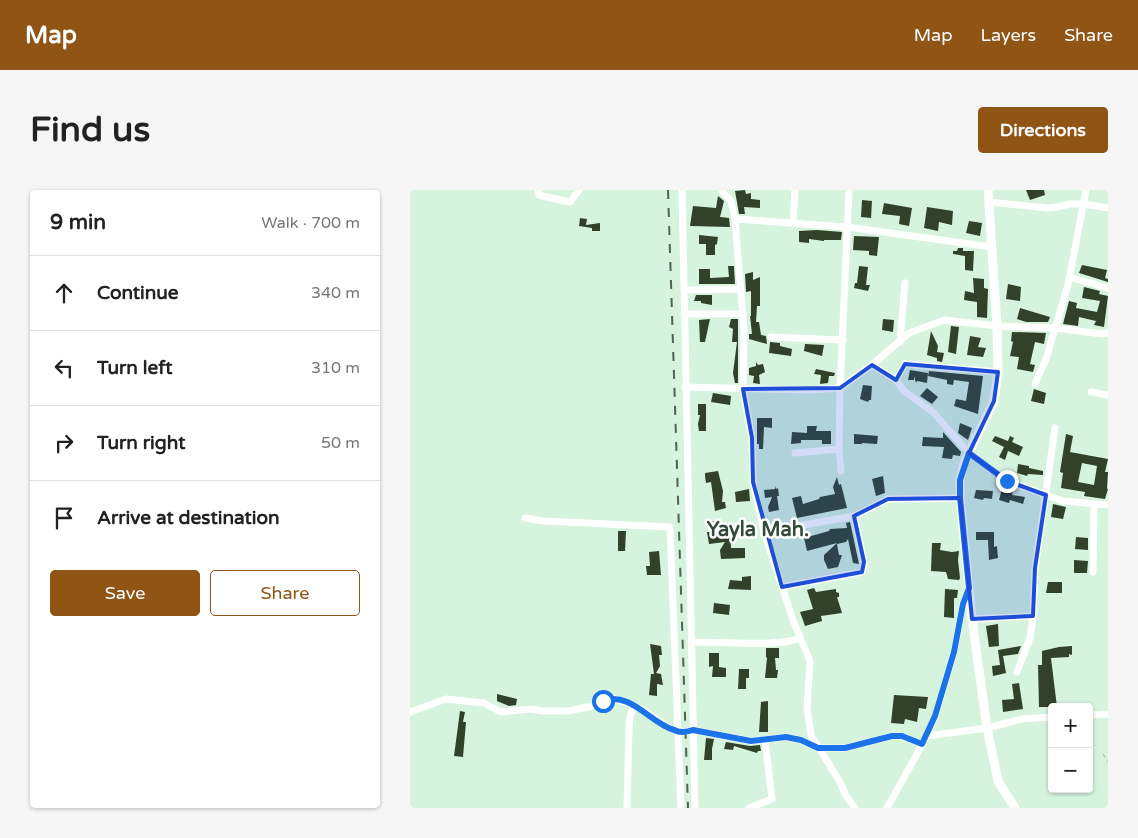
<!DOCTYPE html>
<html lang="en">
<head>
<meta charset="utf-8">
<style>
  :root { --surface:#fff; --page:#f6f6f6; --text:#222; --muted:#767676; --line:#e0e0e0; --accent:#905415 }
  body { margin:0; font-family:"Varela Round",sans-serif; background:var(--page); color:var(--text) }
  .controls { position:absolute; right:15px; bottom:15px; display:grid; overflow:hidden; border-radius:5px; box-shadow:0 1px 4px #0004 }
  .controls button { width:45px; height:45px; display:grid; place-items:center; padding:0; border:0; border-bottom:1px solid var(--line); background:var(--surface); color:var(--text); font:25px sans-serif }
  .stop { position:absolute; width:15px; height:15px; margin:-11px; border:4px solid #1a73e8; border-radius:50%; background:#fff }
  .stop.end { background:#1a73e8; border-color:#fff; box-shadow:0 1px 5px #0008 }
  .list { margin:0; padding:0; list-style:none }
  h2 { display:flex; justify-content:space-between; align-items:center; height:65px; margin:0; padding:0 20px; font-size:21px }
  h2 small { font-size:16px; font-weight:400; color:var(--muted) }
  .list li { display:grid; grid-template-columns:32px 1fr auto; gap:15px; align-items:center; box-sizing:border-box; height:75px; padding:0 20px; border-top:1px solid var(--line) }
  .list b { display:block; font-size:19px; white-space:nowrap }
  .list em { font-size:16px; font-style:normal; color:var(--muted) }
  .actions { display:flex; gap:10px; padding:15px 20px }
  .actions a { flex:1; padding:11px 0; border:1px solid var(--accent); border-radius:5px; text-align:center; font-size:18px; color:var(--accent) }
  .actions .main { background:var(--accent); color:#fff }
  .icon { flex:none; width:28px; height:28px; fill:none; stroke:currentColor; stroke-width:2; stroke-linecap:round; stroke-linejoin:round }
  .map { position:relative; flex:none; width:698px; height:618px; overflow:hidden; border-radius:5px }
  header { display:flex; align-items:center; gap:30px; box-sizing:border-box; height:70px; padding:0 25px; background:var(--accent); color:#fff }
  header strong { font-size:24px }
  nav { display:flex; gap:28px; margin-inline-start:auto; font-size:18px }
  .intro { display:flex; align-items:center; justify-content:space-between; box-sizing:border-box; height:120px; padding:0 30px }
  h1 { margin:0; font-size:35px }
  .button { padding:12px 22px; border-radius:5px; background:var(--accent); color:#fff; font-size:18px; font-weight:700 }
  main { display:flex; gap:30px; padding:0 30px }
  aside { flex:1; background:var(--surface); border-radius:5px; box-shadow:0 1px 4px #0004 }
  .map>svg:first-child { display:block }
  .building { fill:#32412a; fill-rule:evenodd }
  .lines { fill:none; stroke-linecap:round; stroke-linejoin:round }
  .path { stroke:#a0b9a7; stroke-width:1; stroke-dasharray:4 4; stroke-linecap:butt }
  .minor { stroke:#fff; stroke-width:7 }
  .major { stroke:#fff; stroke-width:9 }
  .rail { stroke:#516155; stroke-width:2; stroke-dasharray:9 9; stroke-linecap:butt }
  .route { stroke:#1a73e8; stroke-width:6 }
  .marked { fill:#1d4ed8; fill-opacity:0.2; stroke:#1d4ed8; stroke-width:4; stroke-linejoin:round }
  .labels { text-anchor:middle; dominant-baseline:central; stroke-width:5; stroke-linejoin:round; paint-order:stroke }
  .district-label { font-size:20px; font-weight:bold; fill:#314a39; stroke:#fff }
</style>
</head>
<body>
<header>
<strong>Map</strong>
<nav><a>Map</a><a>Layers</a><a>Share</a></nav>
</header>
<div class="intro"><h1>Find us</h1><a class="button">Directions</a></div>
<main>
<aside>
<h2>9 min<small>Walk · 700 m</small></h2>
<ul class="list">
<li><svg class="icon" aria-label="ahead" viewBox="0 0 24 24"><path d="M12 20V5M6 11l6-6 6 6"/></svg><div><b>Continue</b></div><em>340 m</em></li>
<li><svg class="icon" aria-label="left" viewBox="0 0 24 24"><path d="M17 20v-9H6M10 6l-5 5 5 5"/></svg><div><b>Turn left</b></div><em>310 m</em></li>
<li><svg class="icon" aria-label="right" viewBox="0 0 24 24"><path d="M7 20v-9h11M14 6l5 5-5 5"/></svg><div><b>Turn right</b></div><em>50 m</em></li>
<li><svg class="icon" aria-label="arrive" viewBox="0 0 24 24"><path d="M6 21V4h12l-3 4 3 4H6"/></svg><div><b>Arrive at destination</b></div></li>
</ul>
<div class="actions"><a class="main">Save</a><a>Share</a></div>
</aside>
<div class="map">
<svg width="698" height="618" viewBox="0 0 698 618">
  <rect width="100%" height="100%" fill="#d5f3dd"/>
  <g class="building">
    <path d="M335,0L336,4L341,3V9L350,10V18L334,17L335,24H329L325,1Z"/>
    <path d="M616,0H634L635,5L620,10Z"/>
    <path d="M308,6L314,11L310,27L319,28L320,37L280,36L283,16L306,18Z"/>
    <path d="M452,10L462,11L461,28L451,27Z"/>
    <path d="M474,13L502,18L499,36L489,34L490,26L472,24Z"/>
    <path d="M517,17L543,21L542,35L529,32L528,41L514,38Z"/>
    <path d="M170,28L177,29L176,35L190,33V41H182V38L169,36Z"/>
    <path d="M559,31L572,33L570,46L556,43Z"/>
    <path d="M407,40L432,42L431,50H414V51L399,49V53L389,52V41Z"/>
    <path d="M289,45L308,47L307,54L305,55V65H296V54H289Z"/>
    <path d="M444,46L469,47L467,66L459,65V61L443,60Z"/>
    <path d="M548,58H553V61H564L563,81L555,80V66L543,64V61H547Z"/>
    <path d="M672,75L697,80L695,88L698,89V92L669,83Z"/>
    <path d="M318,76H324L325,94H289V79H300V88L319,87Z"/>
    <path d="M449,76L458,77L456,95H460L458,101L444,98L445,93H447Z"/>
    <path d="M343,82V90L350,87V116H347L346,132H349L351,145L356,146L357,154L339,149V144H342L340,126H341V101L336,102L335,84Z"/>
    <path d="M563,88L574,89V98L578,99L577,128L567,127V112L554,110L555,101L564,103Z"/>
    <path d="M598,94L611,97L610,111L596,109Z"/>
    <path d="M674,97L690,101L689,104L698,106L694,137L684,135L686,131L669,127L668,136L653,134L659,111L667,113L666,118L687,122L690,111L672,108Z"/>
    <path d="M286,105H302V115L291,113V111H284Z"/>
    <path d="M610,118L640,127L638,132H616L607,129Z"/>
    <path d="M300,129L295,152H290L289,130Z"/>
    <path d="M321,129H328V193H325L323,183L327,152H322L323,139L319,137Z"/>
    <path d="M473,129L484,130L483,142L472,140Z"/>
    <path d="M541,136L549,137L546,164L538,162Z"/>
    <path d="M521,141L528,156L527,162L534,163L532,172L527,171V168L517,165Z"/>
    <path d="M602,142L636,143L634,154L625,152L620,174L625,175L623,182L607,179L609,167L600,166L603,152L601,151Z"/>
    <path d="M560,146L571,148L568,157L576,158L573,167L557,165Z"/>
    <path d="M360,152L370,153V156L382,159L381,166L359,163Z"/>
    <path d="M395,154L414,155L412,166L394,161Z"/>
    <path d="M346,172L348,175L353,174L355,182L349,185L350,194L343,193L344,186L339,185V178L346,176Z"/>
    <path d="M406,179L425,183L424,186H419L418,193L410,194L411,185L404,184Z"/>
    <path d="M500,180L518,183L517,193L507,191L506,193L504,186V190H498Z"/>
    <path d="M519,181L573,186L568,224L544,216L546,209L556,211L559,192L544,190L543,195L537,194V190L518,186Z"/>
    <path d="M453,195L462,196L461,210H459L458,212L450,209Z"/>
    <path d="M517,198L528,207L522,214L510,206Z"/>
    <path d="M624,199L636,203L634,214L621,211Z"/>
    <path d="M303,203L321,206L320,215L301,212Z"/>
    <path d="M288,214H296V241H289L288,234L290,225H288Z"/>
    <path d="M347,228H362V238L354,237L353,259H349V254H347Z"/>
    <path d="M550,233L562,238L558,250L548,243Z"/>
    <path d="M397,236H407L406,241H421V254H412V250H391V253L381,254L382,242L397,243Z"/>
    <path d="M533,242L551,262L550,266L543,265L542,269L532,268L534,257L512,256L513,247L533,248Z"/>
    <path d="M444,244L468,246L467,254L452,253V254H444Z"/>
    <path d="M656,244L663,246L660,262L698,269L695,282H698L697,299H698L695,309L674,306L675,302L651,298L653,283L650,282ZM672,273L687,276L684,295L668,292Z"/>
    <path d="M585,246L598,251L600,246L604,248L602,252L613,257L609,266L598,261L595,270L589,267L594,257L582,251Z"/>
    <path d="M608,274L619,276V278L633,281V285L618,284L617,286L607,283Z"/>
    <path d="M308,281L313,301L312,312H315L316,318L305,321L301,292L296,293L295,286V283Z"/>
    <path d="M473,286L475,303L466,306L462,289Z"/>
    <path d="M427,287L429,295L431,294L437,318L387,328L382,308L391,306L393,314L409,309L410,307L425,304L423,297Z"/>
    <path d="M366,296V299L368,298L369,306H367L369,320L359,322L358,317L362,307L355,308L354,300L365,299Z"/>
    <path d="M339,299L340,311L326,312L325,302Z"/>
    <path d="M592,299L603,301L602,305L615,307L613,314L600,310L599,313L589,310Z"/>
    <path d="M566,300L583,301L582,309L574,308L573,310L564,308Z"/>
    <path d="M643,314L656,317L653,329L641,327Z"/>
    <path d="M311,330L312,341L320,340L321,358H335V368L311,369L310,360L315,352L299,354L297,342H300V332Z"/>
    <path d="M440,332L449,374L443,373L438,349L436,352L427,354L429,365H432L428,377L418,379L414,370V365L427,353L397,361L394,348L419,341L420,339L437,338L436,333Z"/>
    <path d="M208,341H216L215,361H208Z"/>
    <path d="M566,342H584V357L587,356L588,368L579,370L578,350H566Z"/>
    <path d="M666,347L678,348V360L665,359Z"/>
    <path d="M522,353H531L530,360L542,362L549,361L548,370L550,388L549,390L538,389L536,382L521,381Z"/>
    <path d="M249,361L251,385H237L236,376H240L239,362Z"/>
    <path d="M664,370L678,371L677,383H664Z"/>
    <path d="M341,386V400L318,399L320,390L332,391V387Z"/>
    <path d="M638,392H652V403H636Z"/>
    <path d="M404,398L406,402L426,399V402L429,403V407H427L432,423L411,426L412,431L395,436L390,422L403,419L397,400Z"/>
    <path d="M535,399L548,400L547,408H544V428L534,427Z"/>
    <path d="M304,413L320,415L319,425L303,423Z"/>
    <path d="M588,434L589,456L579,457L576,436Z"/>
    <path d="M240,454L251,456L252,465H249L250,476L246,483L251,484L253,495L247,494V506L239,505L241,484H244Z"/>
    <path d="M611,456L608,464L593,466L596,483L583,486L582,476L590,475L588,460Z"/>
    <path d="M662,456V465L659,464V467L641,468L647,517H629L628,475H632V461L649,457Z"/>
    <path d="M356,458H369V468H365L366,480H368L367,488H355L357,468L356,467Z"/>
    <path d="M299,463H309V477L316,478V487H302L303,476L299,477Z"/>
    <path d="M329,479H339V488H336V499H328Z"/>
    <path d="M609,493L613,519L593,522L592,510L604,509L602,494Z"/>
    <path d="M87,504L107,509L106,515L99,516L87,511Z"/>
    <path d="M484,505L518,507L516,519L509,518L507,532L495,529L494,534L481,533Z"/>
    <path d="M358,511V542H349L351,512Z"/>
    <path d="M50,521L55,522L53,532H56L53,567L44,566Z"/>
    <path d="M296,548L304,549L302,559V570H294Z"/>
    <path d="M316,552L340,556L350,555L351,561H348L347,563L324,556L323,560L314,559Z"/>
  </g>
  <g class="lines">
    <path class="path" d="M693,564L698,572"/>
    <g class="minor">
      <path d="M128,0L129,5L132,6L160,12L169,0"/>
      <path d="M272,0L285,618"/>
      <path d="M311,0L321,11L325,29L334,140L333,199L342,248L343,292L354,342L383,430L400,471L397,518L401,545L430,592L436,606L445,618"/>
      <path d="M579,12L637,18L647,17L659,14H674L698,18"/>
      <path d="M325,29L437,37L582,57"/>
      <path d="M383,33L385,0"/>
      <path d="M659,87L698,98"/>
      <path d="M274,100L331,99"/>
      <path d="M274,124H333"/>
      <path d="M361,147L433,150"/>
      <path d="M490,152L495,93"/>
      <path d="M462,175L486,190L494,201L523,222L559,263L597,291L653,311L698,315"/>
      <path d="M486,190L495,174L588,182"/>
      <path d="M625,194L636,169L658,95L676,0"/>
      <path d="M275,197L398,200L430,198L462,175L499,143L534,130L587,136L645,138L692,144L698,143"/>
      <path d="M681,202L698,205"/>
      <path d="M385,263L429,259"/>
      <path d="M431,281L429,259L430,198L439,0"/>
      <path d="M115,328L133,331L260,337L271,618"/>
      <path d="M354,342L444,326L478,309L550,308"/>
      <path d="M683,382L684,315"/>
      <path d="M372,397L452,382L454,378V372L444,326"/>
      <path d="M562,429L623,426L625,378L645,238"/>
      <path d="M281,452C305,452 372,457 390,448"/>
      <path d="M607,482L620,448L623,426"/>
      <path d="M0,522L36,509L74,513L91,522L121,519L132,521H158L187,515L193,511L203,508L231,519L263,540L275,542L283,540L341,551L376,547L391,550L408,558H435L482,546H492L513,554"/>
      <path d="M679,524L688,525L698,524"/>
      <path d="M517,546L577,538L612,529L642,527"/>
      <path d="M217,618L219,539L220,526L224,516"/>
      <path d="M339,618L362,609L355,550"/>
      <path d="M477,618L517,546L525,527L544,462L553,414L558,400"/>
    </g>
    <path class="major" d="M578,0L587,136L588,182L584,211L554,273L550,290V308L562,429L577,538L588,591L605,618"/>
    <path class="rail" d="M258,0L278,618"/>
  </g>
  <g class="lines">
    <path class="route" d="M193,511C221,501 240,533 264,540C270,543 277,542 283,540L341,551L376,547L391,550L408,558H435L482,546H492L512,554L525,526L544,462L553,414L559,398L550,308V290L559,263L597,291"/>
  </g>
  <path class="marked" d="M495,174L588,182L584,211L559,263L597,291L636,305L625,378L623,426L562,429L550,308L478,309L444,326L454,372L452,382L372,397L343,292L342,248L333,199L430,198L462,175L486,190Z"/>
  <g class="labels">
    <g class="district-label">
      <text x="348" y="340">Yayla Mah.</text>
    </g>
  </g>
</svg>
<div class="controls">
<button>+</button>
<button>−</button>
</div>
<div class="stop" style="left:193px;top:511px"></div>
<div class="stop end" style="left:597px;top:291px"></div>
</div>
</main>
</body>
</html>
